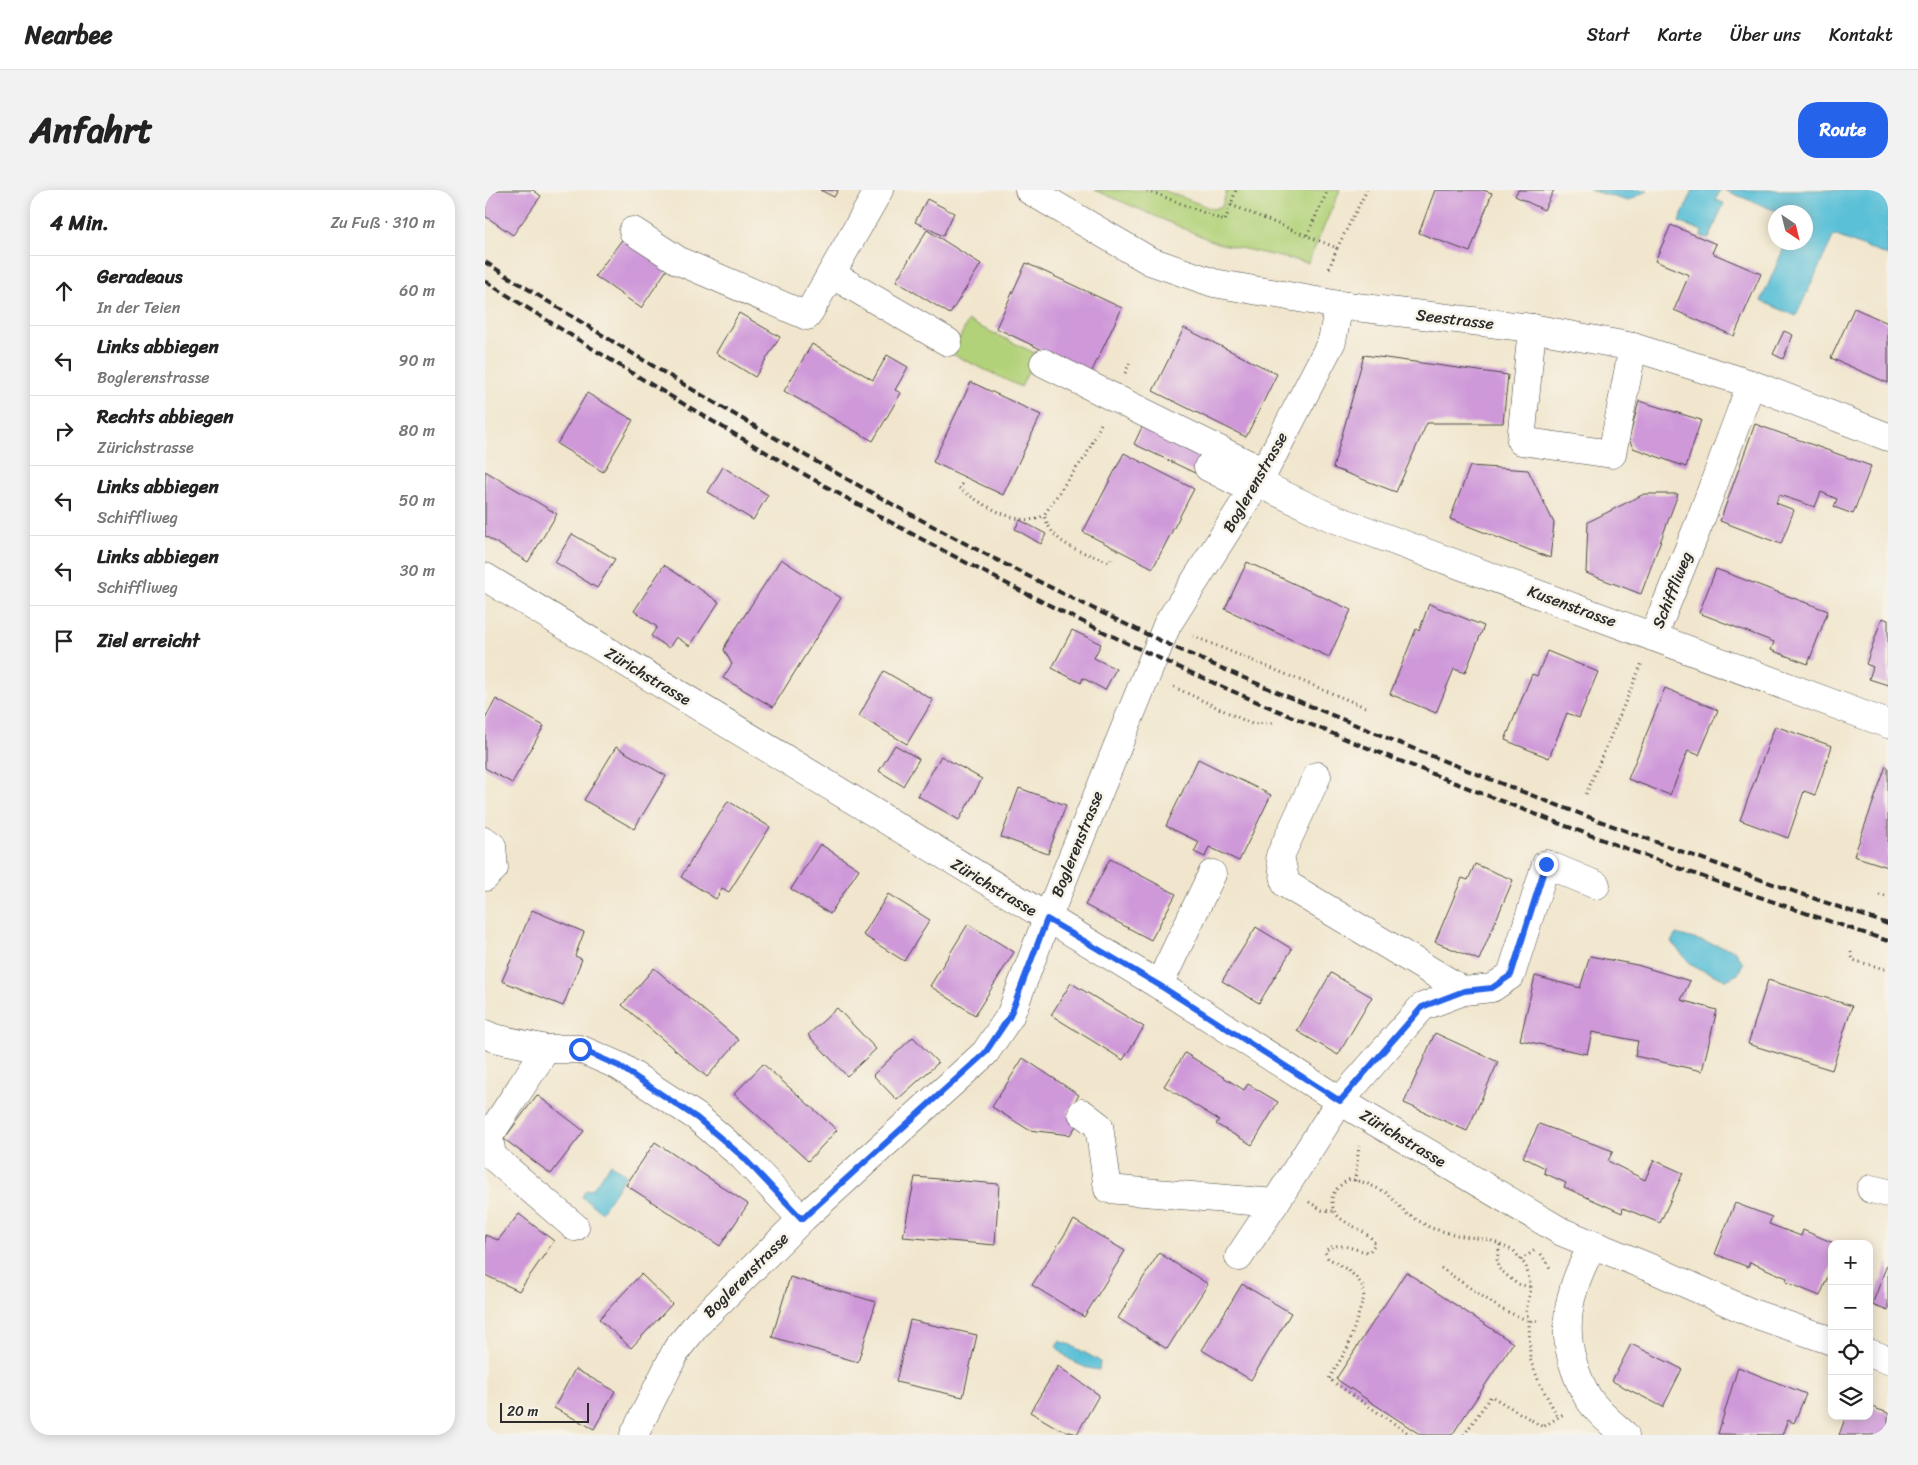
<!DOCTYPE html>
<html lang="de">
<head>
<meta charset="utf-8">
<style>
  :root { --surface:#fff; --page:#f2f2f2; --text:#222; --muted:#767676; --line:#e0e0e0; --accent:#2563eb }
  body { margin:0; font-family:Sriracha,sans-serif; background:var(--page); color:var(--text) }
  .controls { position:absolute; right:15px; bottom:15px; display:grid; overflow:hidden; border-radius:10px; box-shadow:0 2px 12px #0003 }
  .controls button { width:45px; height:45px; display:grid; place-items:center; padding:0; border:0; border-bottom:1px solid var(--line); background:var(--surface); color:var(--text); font:25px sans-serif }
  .compass { position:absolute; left:1283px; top:15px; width:45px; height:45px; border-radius:50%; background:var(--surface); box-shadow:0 2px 12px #0003; rotate:145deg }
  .scale { position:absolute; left:15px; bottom:12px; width:89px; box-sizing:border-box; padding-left:5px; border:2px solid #2b2b2b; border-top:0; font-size:14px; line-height:18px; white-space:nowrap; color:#2b2b2b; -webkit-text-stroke:4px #f7f3e8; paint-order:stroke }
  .stop { position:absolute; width:15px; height:15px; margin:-11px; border:4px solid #2563eb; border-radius:50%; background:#fff }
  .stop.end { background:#2563eb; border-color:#fff; box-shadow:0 1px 5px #0008 }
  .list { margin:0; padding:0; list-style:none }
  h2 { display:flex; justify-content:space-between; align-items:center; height:65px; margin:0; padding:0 20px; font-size:21px }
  h2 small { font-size:16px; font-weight:400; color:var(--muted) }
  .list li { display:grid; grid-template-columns:32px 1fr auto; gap:15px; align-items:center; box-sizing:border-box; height:70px; padding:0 20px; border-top:1px solid var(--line) }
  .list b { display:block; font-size:19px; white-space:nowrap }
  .list p { margin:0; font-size:16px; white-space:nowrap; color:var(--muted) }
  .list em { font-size:16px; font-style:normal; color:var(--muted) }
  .icon { flex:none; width:28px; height:28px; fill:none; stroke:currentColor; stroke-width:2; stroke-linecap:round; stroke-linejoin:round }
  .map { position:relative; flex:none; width:1403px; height:1245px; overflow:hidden; border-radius:20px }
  header { display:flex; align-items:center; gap:30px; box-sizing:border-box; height:70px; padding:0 25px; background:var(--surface); border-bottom:1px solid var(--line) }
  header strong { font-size:24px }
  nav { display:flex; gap:28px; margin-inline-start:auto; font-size:18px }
  .intro { display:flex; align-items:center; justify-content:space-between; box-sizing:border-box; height:120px; padding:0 30px }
  h1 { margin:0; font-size:35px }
  .button { padding:12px 22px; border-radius:20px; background:var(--accent); color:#fff; font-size:18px; font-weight:700 }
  main { display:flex; gap:30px; padding:0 30px }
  aside { flex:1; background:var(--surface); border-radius:20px; box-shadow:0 2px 12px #0003 }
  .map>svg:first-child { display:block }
  .park { fill:#b2d279; stroke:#6e7e52 }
  .water { fill:#5ac0d7; stroke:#427681 }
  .building { fill:#cf99d9 }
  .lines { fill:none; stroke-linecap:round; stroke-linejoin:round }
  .minor-casing { stroke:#494743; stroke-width:29 }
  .major-casing { stroke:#494743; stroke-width:29 }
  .path { stroke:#494743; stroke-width:3; stroke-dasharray:1 4; stroke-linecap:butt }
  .minor { stroke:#fff; stroke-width:28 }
  .major { stroke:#fff; stroke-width:28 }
  .rail { stroke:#2b2b2b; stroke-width:4; stroke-dasharray:8 4; stroke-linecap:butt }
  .route { stroke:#2563eb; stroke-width:6 }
  .labels { text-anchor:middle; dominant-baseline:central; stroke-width:5; stroke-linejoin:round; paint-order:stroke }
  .street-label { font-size:16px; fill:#2b2b2b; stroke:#f7f3e8 }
</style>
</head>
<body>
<header>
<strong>Nearbee</strong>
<nav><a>Start</a><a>Karte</a><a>Über uns</a><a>Kontakt</a></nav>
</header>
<div class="intro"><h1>Anfahrt</h1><a class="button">Route</a></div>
<main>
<aside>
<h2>4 Min.<small>Zu Fuß · 310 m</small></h2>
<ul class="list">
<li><svg class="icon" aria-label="ahead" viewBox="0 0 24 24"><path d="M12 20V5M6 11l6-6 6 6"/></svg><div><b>Geradeaus</b><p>In der Teien</p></div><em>60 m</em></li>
<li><svg class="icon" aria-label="left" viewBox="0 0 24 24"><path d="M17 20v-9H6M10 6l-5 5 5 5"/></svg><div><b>Links abbiegen</b><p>Boglerenstrasse</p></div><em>90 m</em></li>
<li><svg class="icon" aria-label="right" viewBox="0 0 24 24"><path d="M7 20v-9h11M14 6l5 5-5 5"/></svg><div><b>Rechts abbiegen</b><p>Zürichstrasse</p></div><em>80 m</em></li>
<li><svg class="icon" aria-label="left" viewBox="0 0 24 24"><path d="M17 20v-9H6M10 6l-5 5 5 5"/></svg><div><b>Links abbiegen</b><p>Schiffliweg</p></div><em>50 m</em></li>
<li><svg class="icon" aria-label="left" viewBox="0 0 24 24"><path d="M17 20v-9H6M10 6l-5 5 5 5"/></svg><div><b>Links abbiegen</b><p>Schiffliweg</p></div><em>30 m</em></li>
<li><svg class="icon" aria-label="arrive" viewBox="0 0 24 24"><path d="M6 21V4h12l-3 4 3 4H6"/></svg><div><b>Ziel erreicht</b></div></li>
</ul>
</aside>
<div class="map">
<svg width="1403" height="1245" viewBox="0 0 1403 1245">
  <rect width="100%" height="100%" fill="#f7f3e8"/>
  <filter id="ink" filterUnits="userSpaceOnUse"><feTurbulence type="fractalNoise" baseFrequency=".02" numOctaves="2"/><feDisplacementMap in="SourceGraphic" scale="10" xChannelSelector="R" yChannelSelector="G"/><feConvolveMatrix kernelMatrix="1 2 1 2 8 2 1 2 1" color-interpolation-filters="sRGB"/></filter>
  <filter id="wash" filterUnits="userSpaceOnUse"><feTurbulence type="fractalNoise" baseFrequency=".0096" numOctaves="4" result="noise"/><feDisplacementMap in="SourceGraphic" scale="20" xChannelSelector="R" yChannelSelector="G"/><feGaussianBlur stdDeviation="1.12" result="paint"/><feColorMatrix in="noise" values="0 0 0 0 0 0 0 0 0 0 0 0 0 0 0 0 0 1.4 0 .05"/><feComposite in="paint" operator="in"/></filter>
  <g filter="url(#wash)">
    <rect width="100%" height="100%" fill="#f1e6cd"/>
    <g class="park">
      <path d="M610,0H678L728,19L737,16L742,0H855L823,73L732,53Z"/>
      <path d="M483,131L552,164L536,197L467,164Z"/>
    </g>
    <g class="water">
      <path d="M1104,0H1163L1143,11Z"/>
      <path d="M1208,0H1235L1231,10L1239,13L1224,49L1216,46L1217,41L1194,32Z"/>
      <path d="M1239,0H1403V66L1349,45L1311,126L1276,111L1301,53L1320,52V22H1294Z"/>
      <path d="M1191,744L1249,760L1258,773L1253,784L1241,790L1208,776L1186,752Z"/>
      <path d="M126,974L141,985L116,1022L97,1007L100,1001L107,999Z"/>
      <path d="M574,1151L584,1154L613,1170L615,1172L614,1180C596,1178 582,1170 571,1156Z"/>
    </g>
    <g id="blocks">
      <g class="building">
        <path d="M0,0H48L56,6L28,45L0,26Z"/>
        <path d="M335,0H353L349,7Z"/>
        <path d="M950,0H998L1007,3L985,62L934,43Z"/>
        <path d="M1033,0H1069L1059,20L1030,6Z"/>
        <path d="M442,9L469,23L458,46L430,32Z"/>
        <path d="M1186,35L1231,54L1227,63L1276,84L1249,146L1189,120L1204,85L1170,71Z"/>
        <path d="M442,40L496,74L465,124L411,91Z"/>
        <path d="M139,47L183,78L156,118L110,86Z"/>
        <path d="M541,73L637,118L606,183L511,138Z"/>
        <path d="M1369,118L1403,133V193L1346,168Z"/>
        <path d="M254,123L295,147L270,187L231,163Z"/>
        <path d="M699,138L792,184L761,247L668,201Z"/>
        <path d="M1299,141L1308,145L1298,169L1288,164Z"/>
        <path d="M327,154L388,190L402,165L423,177L410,200L416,203L388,251L299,201Z"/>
        <path d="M879,165L1023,185L1018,233H942L911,302L848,278Z"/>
        <path d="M486,192L556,225L518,305L448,272Z"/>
        <path d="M102,203L148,230L118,282L72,254Z"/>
        <path d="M1154,211L1216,230L1201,277L1148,258L1144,249Z"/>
        <path d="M1270,234L1386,276L1368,324L1349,317L1352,309L1336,302L1330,317L1294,305L1291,313L1309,320L1296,354L1235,331Z"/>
        <path d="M657,237L720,267L712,284L649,254Z"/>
        <path d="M639,263L709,299L668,378L598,342Z"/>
        <path d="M985,276L1043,280L1069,333L1065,368L965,329Z"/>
        <path d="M238,277L283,305L268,330L223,302Z"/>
        <path d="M0,281L72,324L43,372L0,346Z"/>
        <path d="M1159,304H1193L1156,404L1101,383L1103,332Z"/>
        <path d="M535,330L561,344L556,354L530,339Z"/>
        <path d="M87,344L130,369L112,398L70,372Z"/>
        <path d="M296,369L356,408L288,517L238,488L247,474L239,460L241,454Z"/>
        <path d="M762,372L866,420L844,467L740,419Z"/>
        <path d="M179,375L234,412L205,456L191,447L184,458L166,446L172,437L149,421Z"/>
        <path d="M1231,379L1343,421L1323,474L1286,460L1289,452L1214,423Z"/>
        <path d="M944,414L999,436L980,483L969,479L951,523L905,504L931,439L934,441Z"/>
        <path d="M1397,428L1403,430V495L1384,489L1388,477L1381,474Z"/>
        <path d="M587,440L616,454L609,468L631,479L620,500L598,488L596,493L567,478Z"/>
        <path d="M1062,461L1113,482L1094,528L1082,523L1064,568L1020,550L1047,484L1052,486Z"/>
        <path d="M399,481L448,510L422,554L374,526Z"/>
        <path d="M1180,498L1233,520L1214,565L1203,561L1185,605L1143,589Z"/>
        <path d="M11,509L59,536L27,593L0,578V529Z"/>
        <path d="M1290,536L1347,556L1330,605L1319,601L1303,648L1255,630Z"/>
        <path d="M410,555L434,569L418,596L394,581Z"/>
        <path d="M131,557L181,586L149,639L99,610Z"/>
        <path d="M456,566L497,589L474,630L433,606Z"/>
        <path d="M713,569L786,605L754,671L724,657L720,667L709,662L714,652L681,636Z"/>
        <path d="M1401,576L1403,577V677L1369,666Z"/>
        <path d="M534,598L581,615L563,664L516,647Z"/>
        <path d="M243,611L285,637L244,702L237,698L231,709L196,687Z"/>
        <path d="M335,654L374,679L345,724L306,699Z"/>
        <path d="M625,669L691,704L666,750L600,715Z"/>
        <path d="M990,674L1028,690L994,770L950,752L977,688L983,690Z"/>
        <path d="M403,704L445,730L419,771L378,745Z"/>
        <path d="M47,720L99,742L90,766L97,769L78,816L17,791Z"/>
        <path d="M483,734L529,762L490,825L445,796Z"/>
        <path d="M771,737L807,759L774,813L737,791Z"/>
        <path d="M1105,766L1152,775L1205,791L1196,810L1232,820L1217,881L1150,866L1153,851L1107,842L1102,864L1035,850L1050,786L1095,798Z"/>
        <path d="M169,778L254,850L222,887L137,815Z"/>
        <path d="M846,783L887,807L853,865L812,841Z"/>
        <path d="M1283,790L1367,816L1347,880L1263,854Z"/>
        <path d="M586,793L659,837L638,870L566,825Z"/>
        <path d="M352,818L391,859L362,886L323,845Z"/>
        <path d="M950,843L1013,872L982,941L919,913Z"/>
        <path d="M428,847L453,873L412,910L388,885Z"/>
        <path d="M700,863L759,900L763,894L793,912L767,955L731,934L734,930L679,896Z"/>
        <path d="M538,868L594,905L583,922L595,930L585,945L544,940L507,917Z"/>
        <path d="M278,874L352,940L323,971L249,904Z"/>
        <path d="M52,905L99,941L66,984L19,949Z"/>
        <path d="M1054,934L1128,961L1123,971L1160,990L1169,970L1198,983L1175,1033L1138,1018L1137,1023L1079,997L1081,993L1059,983L1060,978L1038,967Z"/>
        <path d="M170,952L263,1014L235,1056L141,995Z"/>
        <path d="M430,987L514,994L510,1055L418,1047Z"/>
        <path d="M1250,1013L1287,1027L1284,1034L1316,1046L1318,1040L1351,1054H1347V1076L1335,1106L1301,1092L1302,1088L1265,1072L1263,1077L1230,1064Z"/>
        <path d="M34,1024L69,1051L34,1101L0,1085V1045L13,1050Z"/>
        <path d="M589,1030L640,1061L599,1127L547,1095Z"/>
        <path d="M674,1063L723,1094L682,1159L633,1128Z"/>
        <path d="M1403,1072V1121L1387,1115Z"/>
        <path d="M921,1082L1028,1153L967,1245H936L851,1189Z"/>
        <path d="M156,1084L187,1114L146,1158L114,1129Z"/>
        <path d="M305,1087L391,1112L373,1172L287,1147Z"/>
        <path d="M757,1094L806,1123L766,1190L717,1160Z"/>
        <path d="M425,1130L492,1145L478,1207L411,1192Z"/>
        <path d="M1146,1154L1197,1179L1178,1217L1127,1191Z"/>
        <path d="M573,1176L614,1205L592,1244L574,1239L545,1222Z"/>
        <path d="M1253,1177L1321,1204L1309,1233L1303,1230L1297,1245L1233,1244Z"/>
        <path d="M90,1179L130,1201L109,1239L69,1218Z"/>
        <path d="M1384,1216L1403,1223V1245H1354L1361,1226H1384Z"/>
      </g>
    </g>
  </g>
  <g filter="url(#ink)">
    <use href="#blocks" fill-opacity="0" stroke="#494743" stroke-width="1"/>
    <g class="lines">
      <g class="minor-casing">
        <g id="minor">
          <path d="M148,41L194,71L322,126L394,0"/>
          <path d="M346,84L463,152"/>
          <path d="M1047,138L1036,251L1127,264L1148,157"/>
          <path d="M559,173L779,282"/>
          <path d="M723,277L768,300"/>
          <path d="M773,293L845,327L1403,534"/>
          <path d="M0,387L674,795L855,911L1077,1042L1168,1079L1267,1123L1347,1151"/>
          <path d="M1168,447L1215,331L1266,194"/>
          <path d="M832,586L795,666L801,694L979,801"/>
          <path d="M0,651L7,656L9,678L0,687"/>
          <path d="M674,795L727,684"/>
          <path d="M0,844L9,848L61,859H95L134,876L212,927L258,967L317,1029"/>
          <path d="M61,859L4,946L7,966L90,1037"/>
          <path d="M597,923L614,936L623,999L790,1013L754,1067"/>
          <path d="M1386,999L1403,1003"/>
          <path d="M790,1013L855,911L937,817L979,801L1007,798L1026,785L1061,674L1111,695"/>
          <path d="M1107,1055C1101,1069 1093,1083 1089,1098C1077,1135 1083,1172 1102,1206C1111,1221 1127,1234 1140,1245"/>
          <path d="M1384,1163L1403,1170"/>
          <path d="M149,1245L192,1159L214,1132L317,1029L500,863L525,826L562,729L682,435L779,282L847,151L854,115"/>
        </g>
      </g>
      <g class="major-casing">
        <path id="major" d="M544,0L665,71L729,93L854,115L1047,138L1148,157L1266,194L1403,247"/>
      </g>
      <g class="path">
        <path d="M662,0L740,31L751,0"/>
        <path d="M746,15L852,58L844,79"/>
        <path d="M822,45L843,0"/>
        <path d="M852,58L882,0"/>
        <path d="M640,183L646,170"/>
        <path d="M616,234L601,266L583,289L559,325C569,357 596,361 625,372L627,367"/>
        <path d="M477,294L474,298C493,312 537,341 559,325"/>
        <path d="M708,446L880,517"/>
        <path d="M689,497L767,534L788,533"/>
        <path d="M1101,604L1157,473"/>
        <path d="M1394,705L1403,707"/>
        <path d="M1366,762L1368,770L1403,780"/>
        <path d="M870,991L874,956"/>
        <path d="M824,1012L837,1020L848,1021"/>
        <path d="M1015,1055L1012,1069L1013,1078L1032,1094L1046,1097"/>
        <path d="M1056,1064L1065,1078"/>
        <path d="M1036,1070L1050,1060"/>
        <path d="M956,1078L1016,1119L1044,1131H1056"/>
        <path d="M926,1245L844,1189L863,1157L879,1107L877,1095L872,1088L863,1080L843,1068L840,1062C850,1049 869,1060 882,1062L885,1061L890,1054C881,1035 848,1036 847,1012C846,1001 856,994 865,989L881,993L902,1003L922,1024L946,1038L971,1045L1005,1050L1029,1061L1041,1076L1046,1097L1041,1122L1044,1131L1045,1169L1054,1192L1073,1227"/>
        <path d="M979,1245L1006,1206L1058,1237L1080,1223"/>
      </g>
      <use href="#minor" class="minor"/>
      <use href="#major" class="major"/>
      <g class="rail">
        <path d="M0,72C211,205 427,333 653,440C726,475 801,506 876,537C1049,609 1225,673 1403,734"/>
        <path d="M0,91C208,224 423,349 646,455C745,502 847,544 948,584C1098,644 1250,700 1403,751"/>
      </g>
    </g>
  </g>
  <g class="lines" filter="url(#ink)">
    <path class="route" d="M95,859L134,876L212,928L258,967L317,1029L500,863L525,826L562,729L674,795L855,911L937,817L979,801L1007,798L1026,785L1061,674"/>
  </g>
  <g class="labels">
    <g class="street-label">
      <text transform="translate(970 129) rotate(7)">Seestrasse</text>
      <text transform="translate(770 292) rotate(-60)">Boglerenstrasse</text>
      <text transform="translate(1187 400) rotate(-68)">Schiffliweg</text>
      <text transform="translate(1087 416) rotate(20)">Kusenstrasse</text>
      <text transform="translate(163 486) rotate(31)">Zürichstrasse</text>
      <text transform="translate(592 654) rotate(-68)">Boglerenstrasse</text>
      <text transform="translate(509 697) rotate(31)">Zürichstrasse</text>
      <text transform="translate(918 948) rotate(31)">Zürichstrasse</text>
      <text transform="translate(261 1085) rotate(-45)">Boglerenstrasse</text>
    </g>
  </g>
</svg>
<div class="controls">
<button>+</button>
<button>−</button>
<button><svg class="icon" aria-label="locate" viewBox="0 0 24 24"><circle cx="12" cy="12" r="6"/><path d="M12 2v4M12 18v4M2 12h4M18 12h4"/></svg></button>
<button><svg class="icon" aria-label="layers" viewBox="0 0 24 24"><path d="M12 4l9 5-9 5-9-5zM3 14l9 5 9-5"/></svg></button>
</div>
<svg class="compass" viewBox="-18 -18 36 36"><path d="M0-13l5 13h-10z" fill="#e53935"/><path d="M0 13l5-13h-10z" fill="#767676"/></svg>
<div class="scale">20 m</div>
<div class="stop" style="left:95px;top:859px"></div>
<div class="stop end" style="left:1061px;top:674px"></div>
</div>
</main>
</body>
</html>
